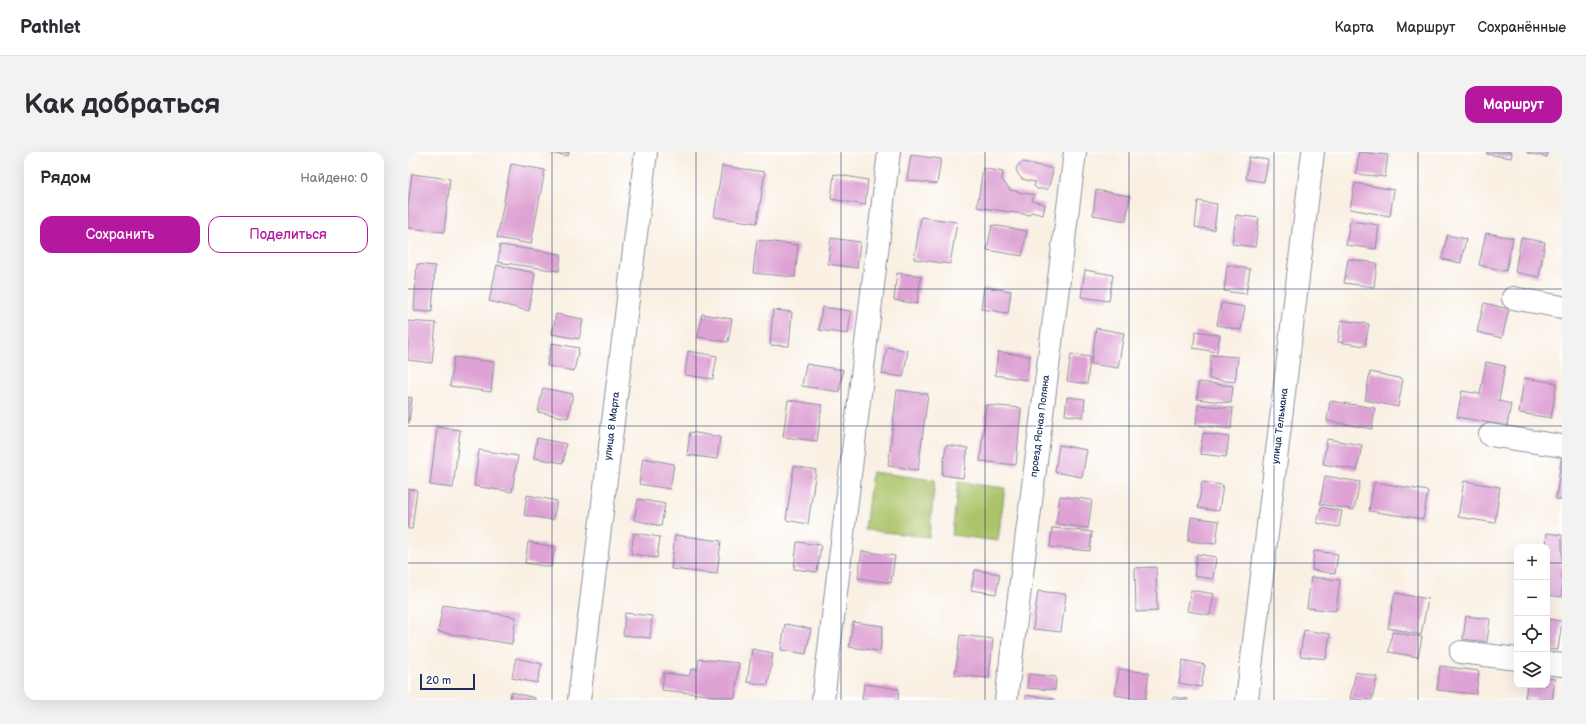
<!DOCTYPE html>
<html lang="ru">
<head>
<meta charset="utf-8">
<style>
  :root { --surface:#fff; --page:#f2f2f3; --text:#2b2b33; --muted:#7c7c81; --line:#e1e1e2; --accent:#b5179e }
  body { margin:0; font-family:"Balsamiq Sans",sans-serif; background:var(--page); color:var(--text) }
  .controls { position:absolute; right:12px; bottom:12px; display:grid; overflow:hidden; border-radius:8px; box-shadow:0 4px 16px #0002 }
  .controls button { width:36px; height:36px; display:grid; place-items:center; padding:0; border:0; border-bottom:1px solid var(--line); background:var(--surface); color:var(--text); font:20px sans-serif }
  .scale { position:absolute; left:12px; bottom:10px; width:55px; box-sizing:border-box; padding-left:4px; border:2px solid #1b2f5e; border-top:0; font-size:11px; line-height:14px; white-space:nowrap; color:#1b2f5e; -webkit-text-stroke:3px #fff; paint-order:stroke }
  .list { margin:0; padding:0; list-style:none }
  h2 { display:flex; justify-content:space-between; align-items:center; height:52px; margin:0; padding:0 16px; font-size:17px }
  h2 small { font-size:13px; font-weight:400; color:var(--muted) }
  .actions { display:flex; gap:8px; padding:12px 16px }
  .actions a { flex:1; padding:9px 0; border:1px solid var(--accent); border-radius:12px; text-align:center; font-size:14px; color:var(--accent) }
  .actions .main { background:var(--accent); color:#fff }
  .icon { flex:none; width:22px; height:22px; fill:none; stroke:currentColor; stroke-width:2; stroke-linecap:round; stroke-linejoin:round }
  .map { position:relative; flex:none; width:1154px; height:548px; overflow:hidden; border-radius:12px }
  header { display:flex; align-items:center; gap:24px; box-sizing:border-box; height:56px; padding:0 20px; background:var(--surface); border-bottom:1px solid var(--line) }
  header strong { font-size:19px }
  nav { display:flex; gap:22px; margin-inline-start:auto; font-size:14px }
  .intro { display:flex; align-items:center; justify-content:space-between; box-sizing:border-box; height:96px; padding:0 24px }
  h1 { margin:0; font-size:28px }
  .button { padding:10px 18px; border-radius:12px; background:var(--accent); color:#fff; font-size:14px; font-weight:700 }
  main { display:flex; gap:24px; padding:0 24px }
  aside { flex:1; background:var(--surface); border-radius:12px; box-shadow:0 4px 16px #0002 }
  .map>svg:first-child { display:block }
  .green { fill:#abc369; stroke:#637964 }
  .building { fill:#dea3d4 }
  .lines { fill:none; stroke-linecap:round; stroke-linejoin:round }
  .minor-casing { stroke:#8a90a0; stroke-width:24 }
  .minor { stroke:#fff; stroke-width:22 }
  .grid { fill:none; stroke:#1b2f5e; stroke-width:1; stroke-opacity:0.55 }
  .labels { text-anchor:middle; dominant-baseline:central; stroke-width:3; stroke-linejoin:round; paint-order:stroke }
  .street-label { font-size:10px; fill:#1b2f5e; stroke:#fff }
</style>
</head>
<body>
<header>
<strong>Pathlet</strong>
<nav><a>Карта</a><a>Маршрут</a><a>Сохранённые</a></nav>
</header>
<div class="intro"><h1>Как добраться</h1><a class="button">Маршрут</a></div>
<main>
<aside>
<h2>Рядом<small>Найдено: 0</small></h2>
<ul class="list">
</ul>
<div class="actions"><a class="main">Сохранить</a><a>Поделиться</a></div>
</aside>
<div class="map">
<svg width="1154" height="548" viewBox="0 0 1154 548">
  <rect width="100%" height="100%" fill="#fff"/>
  <filter id="ink" filterUnits="userSpaceOnUse"><feTurbulence type="fractalNoise" baseFrequency=".025" numOctaves="2"/><feDisplacementMap in="SourceGraphic" scale="8" xChannelSelector="R" yChannelSelector="G"/><feConvolveMatrix kernelMatrix="1 2 1 2 8 2 1 2 1" color-interpolation-filters="sRGB"/></filter>
  <filter id="wash" filterUnits="userSpaceOnUse"><feTurbulence type="fractalNoise" baseFrequency=".012" numOctaves="4" result="noise"/><feDisplacementMap in="SourceGraphic" scale="16" xChannelSelector="R" yChannelSelector="G"/><feGaussianBlur stdDeviation="0.9" result="paint"/><feColorMatrix in="noise" values="0 0 0 0 0 0 0 0 0 0 0 0 0 0 0 0 0 1.4 0 .05"/><feComposite in="paint" operator="in"/></filter>
  <g filter="url(#wash)">
    <rect width="100%" height="100%" fill="#f9f0e3"/>
    <g class="green">
      <path d="M464,320L527,328L521,385L457,378Z"/>
      <path d="M550,330L597,336L590,389L544,383Z"/>
    </g>
    <g id="blocks">
      <g class="building">
        <path d="M139,0H161L160,4Z"/>
        <path d="M951,0L980,3L977,25L948,22Z"/>
        <path d="M1079,0H1104L1103,6L1079,2Z"/>
        <path d="M1119,0H1140L1139,5L1119,1Z"/>
        <path d="M503,3L533,7L529,32L499,28Z"/>
        <path d="M841,5L860,8L856,30L838,27Z"/>
        <path d="M615,10L642,16L645,19L640,37H629L626,34L627,30L614,27L610,22L608,17L610,13Z"/>
        <path d="M103,12L137,18L123,92L89,86Z"/>
        <path d="M314,14L357,20L349,71L306,65Z"/>
        <path d="M575,16L595,20L594,28L602,38L626,43L624,49L637,52L635,63L623,60L622,63L569,55Z"/>
        <path d="M4,22L42,27L36,80L0,76V55Z"/>
        <path d="M426,22L460,28L457,53L423,47Z"/>
        <path d="M947,31L986,38L982,64L942,57Z"/>
        <path d="M688,38L722,44L718,69L685,63Z"/>
        <path d="M790,49L809,52L806,78L787,75Z"/>
        <path d="M828,63L851,66L847,95L824,92Z"/>
        <path d="M513,65L549,70L542,112L506,107Z"/>
        <path d="M942,69L971,73L968,97L938,93Z"/>
        <path d="M584,73L619,79L614,104L579,98Z"/>
        <path d="M1078,81L1105,86L1098,119L1071,113Z"/>
        <path d="M1039,83L1058,87L1053,111L1034,107Z"/>
        <path d="M423,86L452,90L449,116L420,112Z"/>
        <path d="M1113,86L1137,90L1131,125L1107,120Z"/>
        <path d="M349,88L390,93L387,125L345,121Z"/>
        <path d="M92,93L153,102L151,119L90,110Z"/>
        <path d="M940,107L969,111L966,135L936,131Z"/>
        <path d="M9,112L27,114L24,160L6,159Z"/>
        <path d="M89,113L127,121L121,159L81,149Z"/>
        <path d="M819,113L842,117L838,142L816,139Z"/>
        <path d="M677,118L705,123L701,149L673,145Z"/>
        <path d="M489,121L513,124L509,152L486,148Z"/>
        <path d="M576,135L603,139L600,161L573,157Z"/>
        <path d="M813,151L837,155L833,178L809,173Z"/>
        <path d="M1076,151L1101,157L1094,186L1069,180Z"/>
        <path d="M414,155L443,159L440,182L411,178Z"/>
        <path d="M365,158L384,160L381,194L362,193Z"/>
        <path d="M148,162L175,167L171,187L144,182Z"/>
        <path d="M294,162L324,167L320,190L290,185Z"/>
        <path d="M933,168L961,172L957,194L930,190Z"/>
        <path d="M0,169L28,171L24,211L0,208Z"/>
        <path d="M688,176L716,181L710,216L683,212Z"/>
        <path d="M788,179L812,183L809,200L785,196Z"/>
        <path d="M144,191L171,196L166,219L139,214Z"/>
        <path d="M479,195L500,199L495,225L474,222Z"/>
        <path d="M280,199L309,204L305,227L277,223Z"/>
        <path d="M590,200L622,204L618,228L587,223Z"/>
        <path d="M663,202L682,205L679,232L659,229Z"/>
        <path d="M803,203L830,205L827,230L801,227Z"/>
        <path d="M46,205L86,210L83,240L42,234Z"/>
        <path d="M1078,210L1097,214L1091,249L1103,252L1099,274L1049,265L1054,239L1072,242Z"/>
        <path d="M398,212L435,218L431,240L394,234Z"/>
        <path d="M962,220L995,227L990,255L957,248Z"/>
        <path d="M1116,226L1149,231L1143,266L1111,261Z"/>
        <path d="M791,230L825,234L823,251L789,247Z"/>
        <path d="M135,236L165,242L160,266L130,260Z"/>
        <path d="M489,238L520,242L510,318L480,314Z"/>
        <path d="M0,245L4,246L1,271H0Z"/>
        <path d="M659,245L677,247L675,265L657,263Z"/>
        <path d="M380,248L414,253L409,289L375,285Z"/>
        <path d="M922,249L967,256L964,277L919,269Z"/>
        <path d="M578,253L613,256L608,313L572,309Z"/>
        <path d="M790,253L825,256L823,277L788,273Z"/>
        <path d="M29,275L52,278L45,336L22,333Z"/>
        <path d="M282,280L312,285L309,307L279,303Z"/>
        <path d="M795,281L821,285L818,305L792,302Z"/>
        <path d="M129,286L158,292L155,311L126,306Z"/>
        <path d="M919,287L954,293L949,318L915,312Z"/>
        <path d="M538,293L560,296L555,326L534,323Z"/>
        <path d="M651,293L679,298L674,325L647,320Z"/>
        <path d="M71,298L110,304L104,340L66,334Z"/>
        <path d="M235,306L266,312L262,337L231,332Z"/>
        <path d="M1153,307H1154V348L1148,347Z"/>
        <path d="M386,314L408,318L400,372L378,368Z"/>
        <path d="M917,324L952,330L946,358L912,352Z"/>
        <path d="M1056,329L1092,335L1087,371L1050,365Z"/>
        <path d="M794,330L815,333L811,359L790,356Z"/>
        <path d="M966,330L1020,339L1015,367L961,359Z"/>
        <path d="M0,337L9,338L4,377H0Z"/>
        <path d="M119,343L149,349L145,368L116,363Z"/>
        <path d="M652,344L684,348L680,376L648,372Z"/>
        <path d="M230,347L257,352L253,374L226,368Z"/>
        <path d="M913,355L934,359L931,375L909,371Z"/>
        <path d="M783,365L811,369L808,392L780,389Z"/>
        <path d="M644,376L684,380L682,399L642,395Z"/>
        <path d="M226,381L252,385L249,406L223,402Z"/>
        <path d="M1139,381L1154,383V445L1139,443V395H1138Z"/>
        <path d="M267,383L313,389L309,422L263,417Z"/>
        <path d="M120,390L147,395L143,415L117,411Z"/>
        <path d="M389,390L413,393L409,420L386,417Z"/>
        <path d="M454,399L487,404L483,431L450,426Z"/>
        <path d="M906,399L930,402L927,422L904,418Z"/>
        <path d="M789,402L808,405L805,427L786,424Z"/>
        <path d="M748,415L749,459L728,460L727,416Z"/>
        <path d="M567,418L592,422L588,442L563,438Z"/>
        <path d="M903,425L932,428L928,459L899,456Z"/>
        <path d="M783,438L806,442L802,463L779,459Z"/>
        <path d="M630,439L658,442L653,480L625,477Z"/>
        <path d="M987,441L1020,447L1013,483L980,476Z"/>
        <path d="M35,453L108,465L104,492L30,480Z"/>
        <path d="M217,461L244,464L242,486L215,483Z"/>
        <path d="M1058,464L1082,467L1079,490L1055,487Z"/>
        <path d="M1139,467L1154,469L1150,498L1139,497Z"/>
        <path d="M445,470L475,474L472,499L441,495Z"/>
        <path d="M377,472L403,477L398,502L373,498Z"/>
        <path d="M896,478L922,482L918,507L892,504Z"/>
        <path d="M984,480L1014,485L1010,505L981,500Z"/>
        <path d="M552,483L585,487L581,526L547,523Z"/>
        <path d="M344,497L365,501L360,533L339,530Z"/>
        <path d="M108,506L134,512L129,531L104,526Z"/>
        <path d="M291,507L331,511L327,546L254,538L256,521L281,524L283,518L290,516Z"/>
        <path d="M775,508L797,513L793,535L771,531Z"/>
        <path d="M1032,514L1071,519L1068,542L1029,538Z"/>
        <path d="M711,517L741,521L737,548L707,543Z"/>
        <path d="M948,520L969,525L964,548L942,547Z"/>
        <path d="M621,522L648,525L647,538L619,536Z"/>
        <path d="M1139,526L1147,527L1144,548L1117,546L1119,533H1139Z"/>
        <path d="M456,532L491,537L490,548H454Z"/>
        <path d="M103,540L127,546V548H102Z"/>
        <path d="M618,543L646,547V548H618Z"/>
        <path d="M765,545L780,547V548H764Z"/>
      </g>
    </g>
  </g>
  <g filter="url(#ink)">
    <use href="#blocks" fill-opacity="0" stroke="#8a90a0" stroke-width="1"/>
    <g class="lines">
      <g class="minor-casing">
        <g id="minor">
          <path d="M1105,146L1154,155"/>
          <path d="M1082,283L1154,294"/>
          <path d="M1053,500L1109,507"/>
          <path d="M1139,511L1154,513"/>
          <path d="M171,548L238,0"/>
          <path d="M415,548L481,0"/>
          <path d="M598,548L667,0"/>
          <path d="M839,548L905,0"/>
        </g>
      </g>
      <use href="#minor" class="minor"/>
    </g>
  </g>
  <path class="grid" d="M144,0V548M288,0V548M433,0V548M577,0V548M721,0V548M866,0V548M1010,0V548M0,137H1154M0,274H1154M0,411H1109M1139,411H1154"/>
  <g class="labels">
    <g class="street-label">
      <text transform="translate(204 274) rotate(-83)">улица 8 Марта</text>
      <text transform="translate(632 274) rotate(-83)">проезд Ясная Поляна</text>
      <text transform="translate(872 274) rotate(-83)">улица Тельмана</text>
    </g>
  </g>
</svg>
<div class="controls">
<button>+</button>
<button>−</button>
<button><svg class="icon" aria-label="locate" viewBox="0 0 24 24"><circle cx="12" cy="12" r="6"/><path d="M12 2v4M12 18v4M2 12h4M18 12h4"/></svg></button>
<button><svg class="icon" aria-label="layers" viewBox="0 0 24 24"><path d="M12 4l9 5-9 5-9-5zM3 14l9 5 9-5"/></svg></button>
</div>
<div class="scale">20 m</div>
</div>
</main>
</body>
</html>
